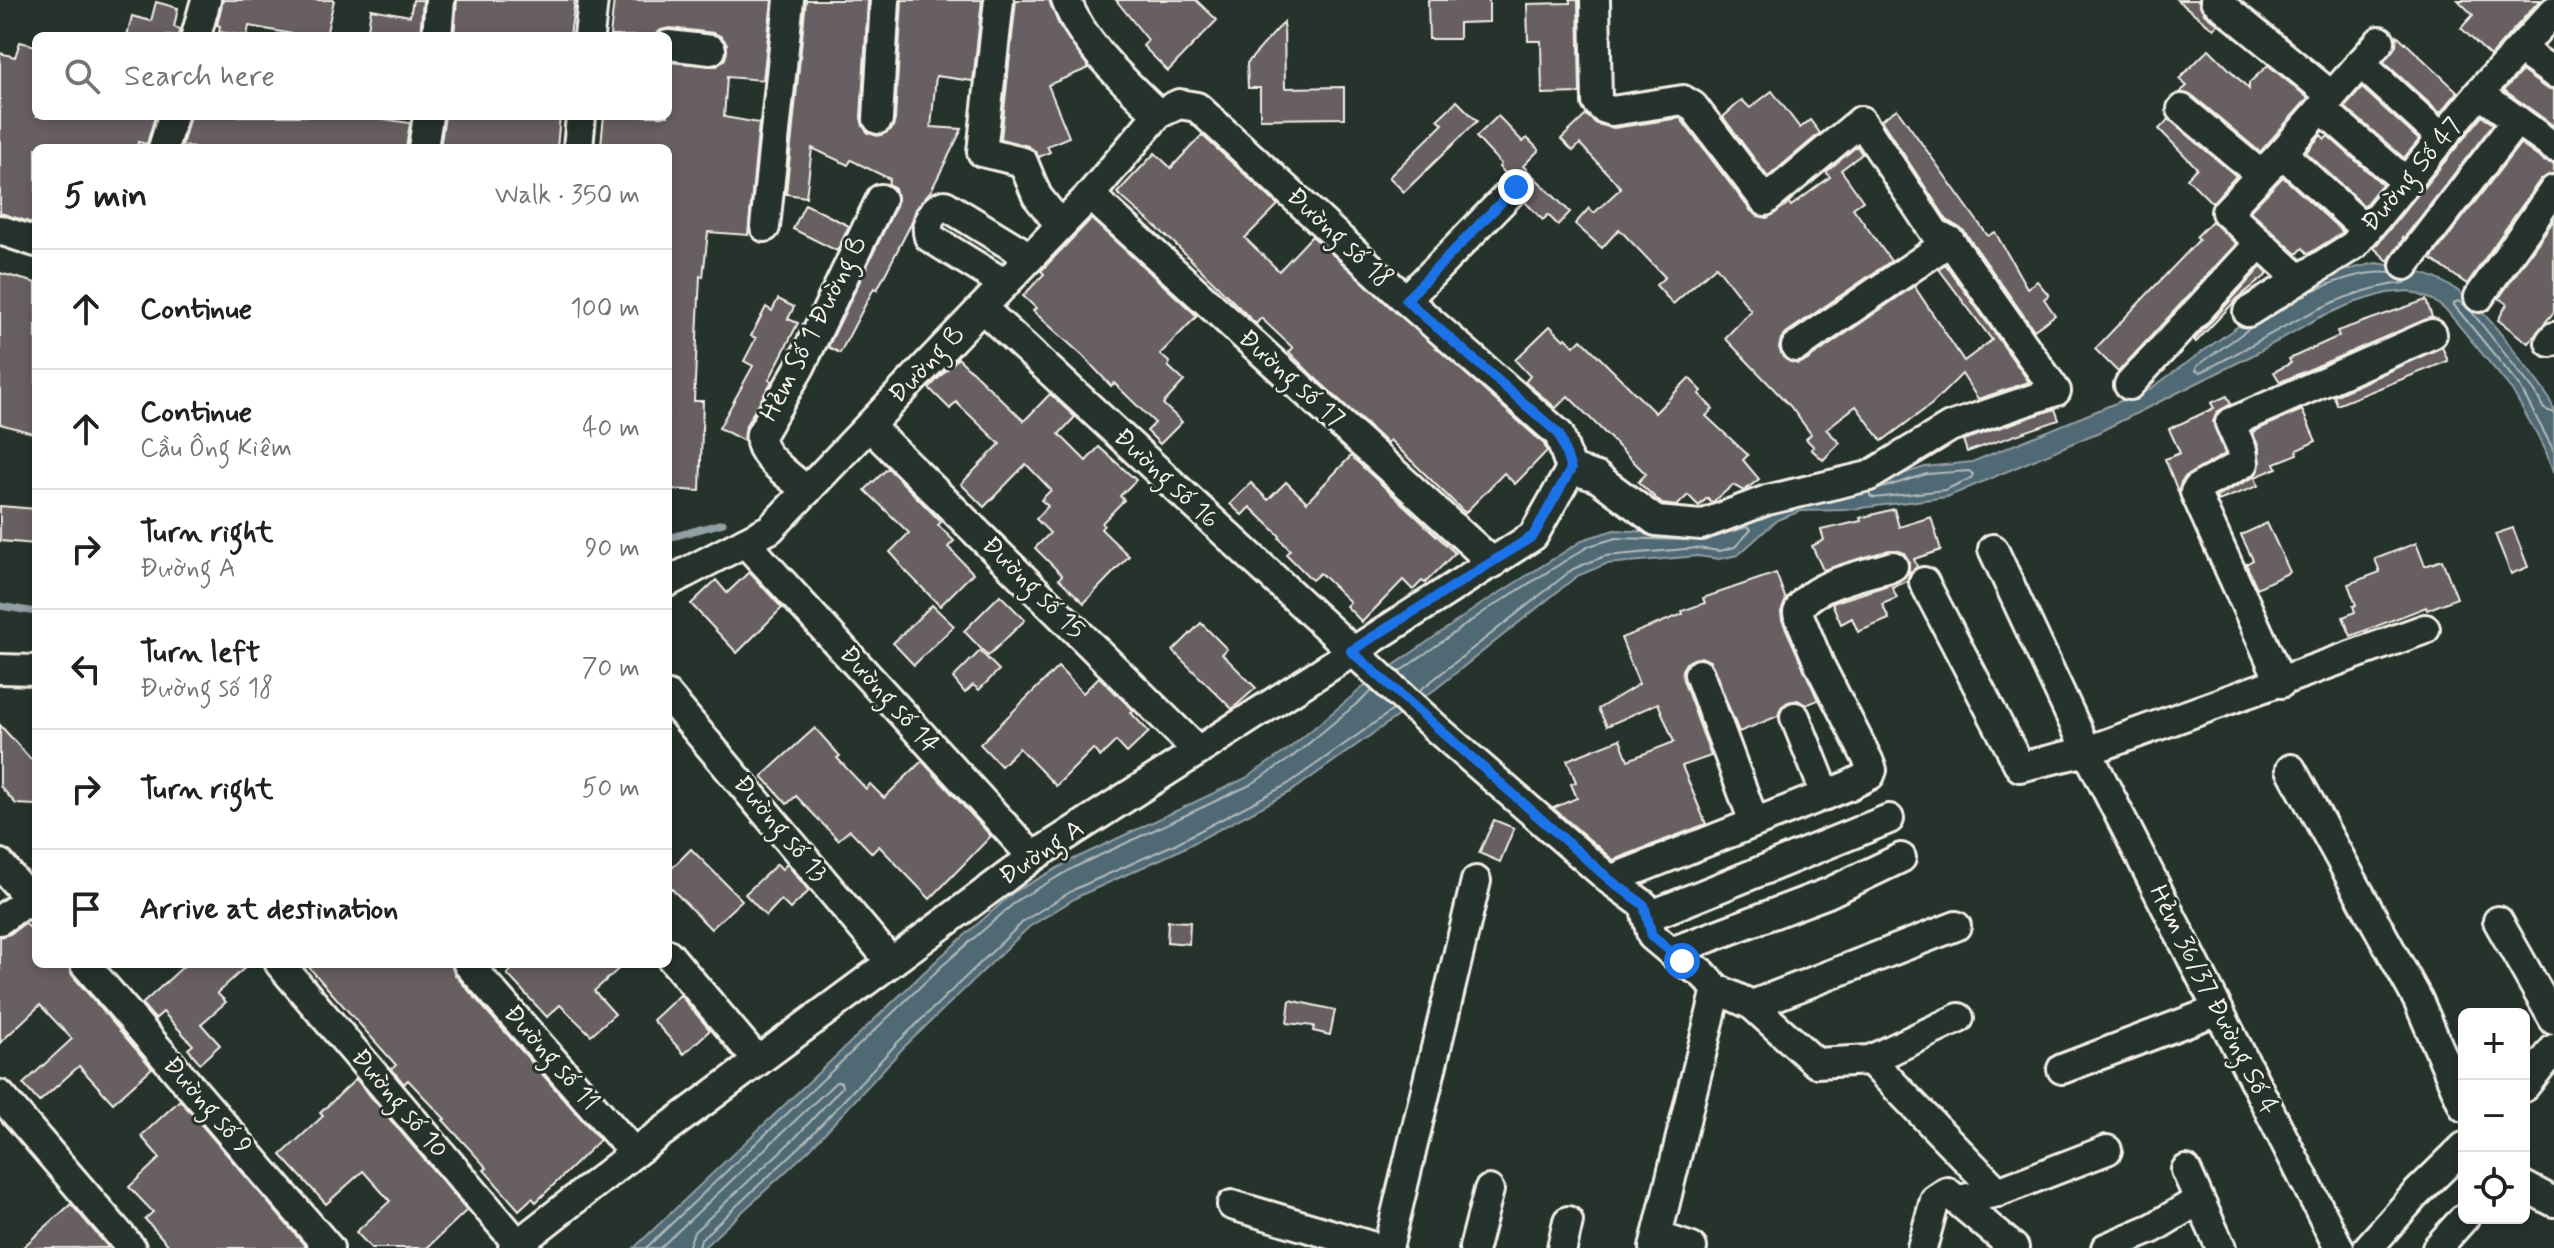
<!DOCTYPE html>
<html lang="en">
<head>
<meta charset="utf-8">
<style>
  :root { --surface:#fff; --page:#f2f2f2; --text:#202124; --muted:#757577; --line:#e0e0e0 }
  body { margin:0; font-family:Mynerve,sans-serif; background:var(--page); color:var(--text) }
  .controls { position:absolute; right:24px; bottom:24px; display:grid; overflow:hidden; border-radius:12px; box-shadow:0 4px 12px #0003 }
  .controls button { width:72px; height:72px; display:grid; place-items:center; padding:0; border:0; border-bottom:2px solid var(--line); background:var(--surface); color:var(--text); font:40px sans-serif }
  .stop { position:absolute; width:24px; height:24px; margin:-18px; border:6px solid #1a73e8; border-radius:50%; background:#fff }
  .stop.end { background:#1a73e8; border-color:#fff; box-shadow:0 2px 8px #0008 }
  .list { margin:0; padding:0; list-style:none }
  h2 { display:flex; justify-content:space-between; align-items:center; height:104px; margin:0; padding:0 32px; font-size:34px }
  h2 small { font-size:26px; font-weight:400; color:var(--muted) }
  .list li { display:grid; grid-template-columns:52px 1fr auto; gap:24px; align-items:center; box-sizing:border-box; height:120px; padding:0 32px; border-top:2px solid var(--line) }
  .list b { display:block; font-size:30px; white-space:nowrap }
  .list p { margin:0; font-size:26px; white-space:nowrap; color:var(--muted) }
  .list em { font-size:26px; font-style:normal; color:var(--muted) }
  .icon { flex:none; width:44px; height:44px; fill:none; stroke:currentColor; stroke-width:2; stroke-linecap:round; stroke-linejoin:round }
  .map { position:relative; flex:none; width:2554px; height:1248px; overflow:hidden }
  .search { position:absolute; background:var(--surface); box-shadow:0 4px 12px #0003; left:32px; top:32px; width:640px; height:88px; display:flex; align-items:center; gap:20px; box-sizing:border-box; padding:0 28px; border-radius:12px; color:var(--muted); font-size:30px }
  .panel { position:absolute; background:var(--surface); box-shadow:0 4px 12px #0003; left:32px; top:144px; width:640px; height:824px; border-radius:12px }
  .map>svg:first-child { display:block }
  .water { fill:#506975; stroke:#929fa3; stroke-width:2 }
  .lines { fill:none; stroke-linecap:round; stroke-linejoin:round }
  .shore { stroke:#b2bbba; stroke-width:2 }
  .stream { stroke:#929fa3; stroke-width:7 }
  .building { fill:#685e64; stroke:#f4f1e8; stroke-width:2 }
  .minor-casing { stroke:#f4f1e8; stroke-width:34 }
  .minor { stroke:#26332d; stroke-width:28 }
  .route { stroke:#1a73e8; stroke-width:10 }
  .labels { text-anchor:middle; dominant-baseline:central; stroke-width:6; stroke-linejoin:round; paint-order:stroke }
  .street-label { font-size:26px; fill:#f4f1e8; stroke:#26332d }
</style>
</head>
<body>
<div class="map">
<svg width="2554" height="1248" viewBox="0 0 2554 1248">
  <rect width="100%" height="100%" fill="#26332d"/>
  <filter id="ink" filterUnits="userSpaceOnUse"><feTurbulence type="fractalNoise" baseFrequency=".0125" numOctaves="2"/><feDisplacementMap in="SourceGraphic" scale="16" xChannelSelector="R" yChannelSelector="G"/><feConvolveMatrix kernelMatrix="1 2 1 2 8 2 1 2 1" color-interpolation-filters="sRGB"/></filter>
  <g filter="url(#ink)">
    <path class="water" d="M2376,263C2457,274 2478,303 2524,364C2534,378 2550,395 2554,411C2554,430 2554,454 2554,474L2545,449L2512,390L2448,312L2433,300L2409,291L2387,293L2353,303L2318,318L2253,355L2099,432L1947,497L1845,510L1801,511L1777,520L1738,555L1719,559L1698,556L1606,564L1577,576L1437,688L1292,791L1176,852L1079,896L1029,927L903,1048L809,1150L703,1248H634L938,959L1014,892L1072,860L1246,778L1286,751L1367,684L1480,605L1585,539L1614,530L1654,532L1887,479L1925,467L1972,462L2150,389L2262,309L2306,284L2342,271Z"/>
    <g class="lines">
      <g class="shore">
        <path d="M2311,291C2337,281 2364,270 2392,273"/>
        <path d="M2466,306L2458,301L2453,304L2519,385L2554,451"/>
        <path d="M2471,311L2535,392L2544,409L2554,413"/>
        <path d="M2250,328L2197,366L2196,371L2201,372C2266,340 2332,290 2405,283L2408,280"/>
        <path d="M1870,492V496L1874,498L1945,490L1971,478L1973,474L1969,471L1927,474L1879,489"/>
        <path d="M1399,672L1485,611L1589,546L1616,538L1684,540"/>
        <path d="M1419,691L1573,569L1605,556L1697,548L1720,551L1735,547L1751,530L1747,527L1714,537"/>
        <path d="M646,1248L943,965L1019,899L1075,867L1250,785L1291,758L1372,691"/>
        <path d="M660,1248L836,1082H841L842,1087L796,1137L694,1232L688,1248"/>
        <path d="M699,1248L701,1239L803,1144L898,1042L1025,920L1075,889L1173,845L1288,784L1393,710"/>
      </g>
      <g class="stream">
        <path d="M668,538L723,523"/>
        <path d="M0,606L36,612"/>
      </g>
    </g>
    <g class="building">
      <path d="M223,0H334L326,36H303L249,26L247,36L219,32L220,26L217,25Z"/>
      <path d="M413,0H423L420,36H367L371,9L410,16Z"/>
      <path d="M457,0H575L570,36H454Z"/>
      <path d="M614,0H772L763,80L727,77L724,117L759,123L748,235L708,232L703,277L700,276L694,401H703L700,491L668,489V148L601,144L604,116H668V62L717,66L725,59L727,44L722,37L714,33L670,28L661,30L654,36H610Z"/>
      <path d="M806,0H868L861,118L863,126L868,133L878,136L892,129L895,120L902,0H982L973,81L936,76L931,127L962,129L932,189L916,209L911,224L877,290L874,288L840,353L828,347L896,206L898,197L895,189L888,184L890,179L851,160L848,165L812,148L806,197L786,194Z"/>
      <path d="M1016,0H1049L1059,25L1089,68L1048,85L1069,137L1047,146L1050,152L1039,157L1028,146L1001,139Z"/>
      <path d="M1116,0H1196L1217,20L1168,71L1143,46L1148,40Z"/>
      <path d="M1428,0H1489V22L1459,23V39H1429Z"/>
      <path d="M1570,0H1578L1580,93L1542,94L1541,41H1528L1527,4L1570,3Z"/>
      <path d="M2177,0H2198L2204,13L2218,24L2214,29Z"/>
      <path d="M2458,0H2540L2490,56L2461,28L2473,15Z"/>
      <path d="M156,2L178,8L174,27L180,29L179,36H127L132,16L151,21Z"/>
      <path d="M1284,22L1285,88L1344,87V118L1260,119V88H1248L1247,63Z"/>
      <path d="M2397,35L2458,92L2440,113L2384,62L2396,45Z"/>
      <path d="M20,42L36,46V116H155L147,144L138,142L137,148H36V224L0,213V53L15,57Z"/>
      <path d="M2209,49L2249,89V83L2268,65L2308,98L2260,152L2193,96L2180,92L2187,86L2179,79Z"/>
      <path d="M2522,71L2544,87L2554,90V126L2504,90Z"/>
      <path d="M2362,88L2419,140L2404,158L2345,107Z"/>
      <path d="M1772,91L1800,128L1810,120L1820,133L1768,177L1723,117L1742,100L1750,108Z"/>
      <path d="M1457,101L1477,121L1404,192L1389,177L1443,124L1438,119Z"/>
      <path d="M1897,109L1988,236L1995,232L2027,288L2037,281L2049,295L2044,299L2055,315L2034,330L1964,231L1947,220L1881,120Z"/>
      <path d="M1586,115L1597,124L1614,128L1680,118L1751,211L1758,216L1767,218L1789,203L1791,206L1830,177L1826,172L1857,146L1862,154L1841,170L1863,201L1853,208L1891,261L1786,333L1781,339L1779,348L1783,357L1797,364L1806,361L1914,286L1964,361L1992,340L1939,269L1946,265L2029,382L1978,399L1962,374L1932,404L1882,441L1856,406L1826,429L1840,443L1823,460L1811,449L1814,447L1806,439L1811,434L1790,406L1725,338L1751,311L1716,266L1673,304L1656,285L1665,277L1619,229L1602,248L1575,224L1589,208L1594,213L1621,188L1580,144L1573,151L1561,139Z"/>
      <path d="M190,116H382V119L410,123L406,148H197L182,145Z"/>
      <path d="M445,116H560L557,148H440Z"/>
      <path d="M1498,116L1523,142L1527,138L1539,150L1523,166L1570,212L1558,225L1548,215L1543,220L1525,202L1533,190L1528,175L1519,170L1506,174L1499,167L1501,164L1476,137Z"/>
      <path d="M2482,116L2493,124L2404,238L2402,236L2403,239L2388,261L2374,248Z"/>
      <path d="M2169,119L2236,176L2212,203L2187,178L2197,168L2159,129Z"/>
      <path d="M1202,135L1278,205L1245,238L1279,271L1312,236L1544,444L1547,451L1515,484L1504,473L1465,513L1390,440L1387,443L1313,376L1289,352L1293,348L1261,318L1256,324L1173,242L1117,193L1155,153L1171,168Z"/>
      <path d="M2321,135L2325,139L2328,136L2382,184L2364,206L2306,152Z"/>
      <path d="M2520,144L2544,161L2554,164V173L2540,180L2467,284L2431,259Z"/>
      <path d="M2283,177L2343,232L2308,254L2303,248L2297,254L2250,211Z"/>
      <path d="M805,204L849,226L837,251L793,229Z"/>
      <path d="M1091,219L1197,316L1160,354L1170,363L1168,366L1184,381L1163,404L1182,422L1160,444L1147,431L1155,423L1114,383L1111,386L1084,357L1033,311L1036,308L1023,296L1044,274L1041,271Z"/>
      <path d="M2554,220V312L2528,343L2498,320L2507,304L2499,298Z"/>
      <path d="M2212,221L2236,244L2118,372L2095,349L2199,240L2196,237Z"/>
      <path d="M2261,267L2268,274L2238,298L2196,342L2194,340Z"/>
      <path d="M0,273L36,283V434L0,424Z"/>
      <path d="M778,299L794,307L788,319L798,323L769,380L772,381L746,425L744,441L719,428L753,366L744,361L756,338L751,336L766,307L772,311Z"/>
      <path d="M2426,300L2432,317L2280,382L2274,372L2291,363L2289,359L2339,336L2337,331Z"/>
      <path d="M1550,326L1564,340L1566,338L1574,346L1581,339L1655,413L1689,378L1702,391L1699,394L1713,409L1706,416L1748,455L1743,460L1759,479L1744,491L1733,485L1712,503L1707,498L1699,506L1688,495L1677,506L1662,504L1638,482L1646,474L1568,396L1556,408L1525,382L1530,376L1515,360Z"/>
      <path d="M2442,347L2448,361L2337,405L2334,396Z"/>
      <path d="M958,358L1024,421L1050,394L1075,417L1059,434L1086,461L1099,447L1136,480L1120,496L1124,500L1102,523L1104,525L1101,529L1129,556L1084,603L1059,579L1062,575L1035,548L1050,533L1036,519L1048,506L1041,500L1051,490L1026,464L984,507L961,484L1000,444L956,402L950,409L929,388Z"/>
      <path d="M2227,396L2231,404L2217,412L2213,422L2225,454L2186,476L2181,482L2179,494L2165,459L2180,453L2169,429L2214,408L2211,403Z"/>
      <path d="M2055,409L2059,420L1967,452L1963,440Z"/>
      <path d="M2302,410L2316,441L2297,450L2298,454L2275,463L2277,468L2255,477L2258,486L2218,501L2216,497L2252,478L2259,470V447L2252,432Z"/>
      <path d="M1351,456L1455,553L1425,583L1422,581L1413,590L1403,580L1362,622L1346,606L1350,602L1320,573L1312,580L1286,554L1290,550L1279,538L1280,536L1250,507L1242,515L1230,504L1251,483L1268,500L1286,482L1307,502Z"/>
      <path d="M888,468L941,522L938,525L954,541L948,547L973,573L940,606L899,564L900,563L890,552L909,533L865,490Z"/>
      <path d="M0,506L36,509V544L0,541Z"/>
      <path d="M1894,509L1899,527L1931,517L1941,550L1914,559L1917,567L1910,572L1907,581L1892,587L1897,598L1882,604L1889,619L1858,632L1852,618L1841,624L1832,603L1898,582L1909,571V561L1904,553L1889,550L1823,570L1812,546L1824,540L1821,530L1861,521L1860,518Z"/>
      <path d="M2267,523L2290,572L2257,588L2246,564L2253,560L2241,535Z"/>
      <path d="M2513,528L2528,567L2511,574L2495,534Z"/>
      <path d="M2416,543L2425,566L2442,560L2457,598L2427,610L2426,607L2351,636L2343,617L2355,612L2353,606L2356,605L2348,584L2380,572L2375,559Z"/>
      <path d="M749,572L782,608L737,653L691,604L716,580L727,593Z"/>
      <path d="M1776,573L1786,600L1781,612L1782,620L1818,700L1806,705L1798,700L1788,702L1781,707L1778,716L1739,732L1710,661L1701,657L1686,663L1682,670L1683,680L1711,756L1682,766L1706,824L1613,860L1553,808L1577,798L1571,784L1576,782L1567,760L1620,739L1628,760L1674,742L1658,703L1607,726L1598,709L1639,684L1621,638L1683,614L1682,611L1705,603L1703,598Z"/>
      <path d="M1000,595L1025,620L988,656L964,631Z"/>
      <path d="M932,605L954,626L914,665L893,643Z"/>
      <path d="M1201,623L1227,649L1222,654L1256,688L1232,709L1173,651Z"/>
      <path d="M980,651L999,670L979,690L973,685L965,693L953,678Z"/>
      <path d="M1058,667L1083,693L1099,677L1134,711L1131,713L1149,732L1127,753L1116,741L1100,757L1093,749L1056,786L1019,748L1001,766L980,744Z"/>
      <path d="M0,725L36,765V805L16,804L0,786Z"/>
      <path d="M815,728L840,756L837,758L866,789L870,784L884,798L922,761L991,836L930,899L879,846L872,853L850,830L838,840L796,796L787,804L762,776Z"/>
      <path d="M1494,820L1514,828L1500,862L1479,853Z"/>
      <path d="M691,849L742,900L711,929L668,885V872Z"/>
      <path d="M777,864L782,869L787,864L809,891L790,909L781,900L766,916L745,894Z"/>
      <path d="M1168,921L1190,922L1189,944L1167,942Z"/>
      <path d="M25,923L36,934V964H68L72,975L152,1068L113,1103L79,1066L39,1102L23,1084L72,1039L40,1005L0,1043V937L10,934Z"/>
      <path d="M186,964H249L217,993L226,1002L201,1024L220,1045L200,1063L188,1049L193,1045L163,1012L155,1019L142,1004Z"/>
      <path d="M306,964H451L455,975L600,1140L536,1202L532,1198L519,1210L484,1170L487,1168L443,1120L445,1119L408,1080L404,1084L392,1069L396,1065Z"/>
      <path d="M518,964H624L594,991L615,1014L591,1035L560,1005L547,1017L507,974Z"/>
      <path d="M680,995L710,1030L684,1054L653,1020Z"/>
      <path d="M1290,1000L1335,1010L1330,1035L1313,1031L1314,1026L1287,1023Z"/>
      <path d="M356,1079L467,1210L427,1248H371L356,1232L390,1201L363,1171L326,1204L281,1155L323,1116L320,1113Z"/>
      <path d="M180,1100L307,1248H171L145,1219L153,1212L129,1187L160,1158L141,1136Z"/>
      <path d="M71,1204L109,1248H22Z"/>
    </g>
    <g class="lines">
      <g class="minor-casing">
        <g id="minor">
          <path d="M999,0L982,152L1023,162L1037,196L1060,225"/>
          <path d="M1066,0C1083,45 1124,81 1158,114"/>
          <path d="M2215,0L2332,96"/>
          <path d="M196,36L206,0"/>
          <path d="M437,36L440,0"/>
          <path d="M589,36L593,0"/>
          <path d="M668,45L711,50"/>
          <path d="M2520,49L2554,73"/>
          <path d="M2360,63L2442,138"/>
          <path d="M2479,93L2554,147"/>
          <path d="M2321,108L2406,182"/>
          <path d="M2182,109L2261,175"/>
          <path d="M878,119L885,0"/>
          <path d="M163,148L173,116"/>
          <path d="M423,148L428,116"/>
          <path d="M578,148L581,116"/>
          <path d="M2282,153L2366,230"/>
          <path d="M1090,195L1493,563"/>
          <path d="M765,227L789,0"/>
          <path d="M0,230L36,242"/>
          <path d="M2405,265L2517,120"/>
          <path d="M2299,279L2226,212L2282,153L2380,41"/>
          <path d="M1005,284L929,237C925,224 932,208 945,205L1030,257"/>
          <path d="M2479,297L2554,190"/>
          <path d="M1406,300L1516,187"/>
          <path d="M982,308L1437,729L1610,880L1644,905L1652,936L1682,961L1702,973L1717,989L1752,1005L1816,1063L1870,1060L1959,1018"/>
          <path d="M2248,312L2354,245L2479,93L2554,11"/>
          <path d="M2550,342L2554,337"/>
          <path d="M1796,347L1950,241"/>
          <path d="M2129,385L2260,243"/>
          <path d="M869,426L1198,751"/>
          <path d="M1571,469L1597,477L1656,521L1701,525L1767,500L1869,476L1950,427L2056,391L1950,241L1935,233L1861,121L1765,201L1693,106L1683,100L1612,111L1603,108L1597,102L1595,0"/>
          <path d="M807,491C792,477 756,455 761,434L800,367L881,199"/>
          <path d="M745,542L1033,857"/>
          <path d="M1993,549L2087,751L2339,1248"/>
          <path d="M668,582L770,529L1090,195L1158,114L1179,104L1197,107L1406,300L1559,434L1571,469"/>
          <path d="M1924,582L2020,767L2087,751L2425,629"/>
          <path d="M0,669L36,670"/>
          <path d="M1699,674L1754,822"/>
          <path d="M2281,683L2195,492L2199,487L2244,463L2242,450L2230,423L2432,334"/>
          <path d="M668,696L891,962"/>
          <path d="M1795,717L1826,795"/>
          <path d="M2291,769L2418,1000L2464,1107"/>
          <path d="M0,864L36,907"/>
          <path d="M1610,880L1848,786L1870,775L1872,770L1868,760L1820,666L1798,613C1805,585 1867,574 1893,566"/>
          <path d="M1647,917L1889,819"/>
          <path d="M0,920L36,894"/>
          <path d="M2498,921L2554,1020"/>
          <path d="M1671,952L1828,893L1901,858"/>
          <path d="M668,954L758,1061"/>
          <path d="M85,964L329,1248"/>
          <path d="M280,964L518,1244"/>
          <path d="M468,964L634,1153"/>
          <path d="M1752,1005L1956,926"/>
          <path d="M1870,1060L1998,1192"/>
          <path d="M2062,1069L2218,1010"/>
          <path d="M2524,1087L2554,1049"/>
          <path d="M0,1095L131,1248"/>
          <path d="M2186,1170L2221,1248"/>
          <path d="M2524,1186L2554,1202"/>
          <path d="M1959,1200L1998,1192L2107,1150"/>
          <path d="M1232,1205L1377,1248"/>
          <path d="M1657,1236L1692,1248"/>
          <path d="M513,1248L634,1153L1033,857L1533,536L1571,469"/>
          <path d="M1388,1248L1476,881"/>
          <path d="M1474,1248L1489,1190"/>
          <path d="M1562,1248L1568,1221"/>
          <path d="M1654,1248L1717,989"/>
          <path d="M1922,1248L1935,1200L1947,1192L2014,1248"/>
          <path d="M2106,1248L2153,1228L2199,1200"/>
          <path d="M2368,1248L2415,1195L2464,1147"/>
          <path d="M2437,1248L2464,1218"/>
        </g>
      </g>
      <use href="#minor" class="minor"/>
    </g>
  </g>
  <g class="lines" filter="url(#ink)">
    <path class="route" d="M1516,187L1406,300L1559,434L1571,469L1533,536L1351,651L1610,880L1644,905L1652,936L1682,961"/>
  </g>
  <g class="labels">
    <g class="street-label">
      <text transform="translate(2412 175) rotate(-50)">Đường Số 47</text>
      <text transform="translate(1339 238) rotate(43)">Đường số 18</text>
      <text transform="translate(814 329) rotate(-63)">Hẻm Số 1 Đường B</text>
      <text transform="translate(927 365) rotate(-46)">Đường B</text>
      <text transform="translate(1291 379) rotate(42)">Đường số 17</text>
      <text transform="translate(1166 479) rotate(43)">Đường số 16</text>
      <text transform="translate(1033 588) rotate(45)">Đường số 15</text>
      <text transform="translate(889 700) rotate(48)">Đường số 14</text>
      <text transform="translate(780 829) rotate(50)">Đường số 13</text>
      <text transform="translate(1042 853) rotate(-34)">Đường A</text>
      <text transform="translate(2213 1000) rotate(63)">Hẻm 36/37 Đường Số 4</text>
      <text transform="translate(551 1058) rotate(49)">Đường số 11</text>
      <text transform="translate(399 1104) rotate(50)">Đường số 10</text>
      <text transform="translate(207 1106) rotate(49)">Đường số 9</text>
    </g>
  </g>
</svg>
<div class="controls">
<button>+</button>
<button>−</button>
<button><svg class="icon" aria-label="locate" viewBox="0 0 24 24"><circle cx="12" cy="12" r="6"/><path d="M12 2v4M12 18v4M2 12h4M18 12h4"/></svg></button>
</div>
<div class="stop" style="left:1682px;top:961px"></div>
<div class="stop end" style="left:1516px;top:187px"></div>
<div class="search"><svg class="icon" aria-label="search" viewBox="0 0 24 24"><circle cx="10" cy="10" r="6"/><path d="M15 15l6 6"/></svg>Search here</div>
<section class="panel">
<h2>5 min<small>Walk · 350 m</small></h2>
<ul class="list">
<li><svg class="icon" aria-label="ahead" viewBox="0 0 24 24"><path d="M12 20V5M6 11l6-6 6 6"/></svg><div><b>Continue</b></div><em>100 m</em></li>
<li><svg class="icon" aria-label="ahead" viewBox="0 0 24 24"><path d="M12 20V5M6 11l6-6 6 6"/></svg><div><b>Continue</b><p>Cầu Ông Kiêm</p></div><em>40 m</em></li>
<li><svg class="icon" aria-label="right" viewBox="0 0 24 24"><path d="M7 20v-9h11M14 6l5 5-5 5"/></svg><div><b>Turn right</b><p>Đường A</p></div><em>90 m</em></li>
<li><svg class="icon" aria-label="left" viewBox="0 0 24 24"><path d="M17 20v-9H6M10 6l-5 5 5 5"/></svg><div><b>Turn left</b><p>Đường số 18</p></div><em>70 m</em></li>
<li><svg class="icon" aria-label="right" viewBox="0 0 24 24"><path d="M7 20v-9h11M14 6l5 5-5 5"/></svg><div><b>Turn right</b></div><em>50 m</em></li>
<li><svg class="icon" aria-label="arrive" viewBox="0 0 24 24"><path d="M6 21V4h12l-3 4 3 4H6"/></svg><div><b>Arrive at destination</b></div></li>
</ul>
</section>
</div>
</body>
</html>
